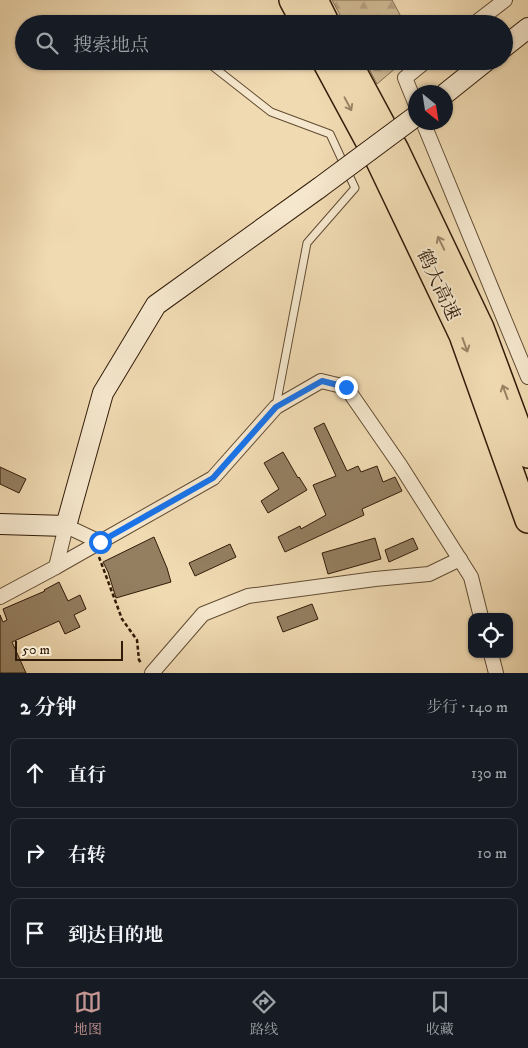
<!DOCTYPE html>
<html lang="zh">
<head>
<meta charset="utf-8">
<style>
  :root { --surface:#171b24; --page:#20242c; --text:#f1f3f6; --muted:#9ea1a6; --line:#363941; --accent:#c59692 }
  body { margin:0; font-family:"IM FELL DW Pica","Noto Serif SC",serif; background:var(--page); color:var(--text) }
  .controls { position:absolute; right:15px; bottom:15px; display:grid; overflow:hidden; border-radius:10px; box-shadow:0 1px 4px #0004 }
  .controls button { width:45px; height:45px; display:grid; place-items:center; padding:0; border:0; border-bottom:1px solid var(--line); background:var(--surface); color:var(--text); font:25px sans-serif }
  .compass { position:absolute; left:408px; top:85px; width:45px; height:45px; border-radius:50%; background:var(--surface); box-shadow:0 1px 4px #0004; rotate:150deg }
  .scale { position:absolute; left:15px; bottom:12px; width:108px; box-sizing:border-box; padding-left:5px; border:2px solid #311c09; border-top:0; font-size:14px; line-height:18px; white-space:nowrap; color:#311c09; -webkit-text-stroke:4px #f5e7cd; paint-order:stroke }
  .stop { position:absolute; width:15px; height:15px; margin:-11px; border:4px solid #1a73e8; border-radius:50%; background:#fff }
  .stop.end { background:#1a73e8; border-color:#fff; box-shadow:0 1px 5px #0008 }
  .list { margin:0; padding:0; list-style:none }
  h2 { display:flex; justify-content:space-between; align-items:center; height:65px; margin:0; padding:0 20px; font-size:21px }
  h2 small { font-size:16px; font-weight:400; color:var(--muted) }
  .list li { display:grid; grid-template-columns:32px 1fr auto; gap:15px; align-items:center; box-sizing:border-box; height:70px; margin:0 10px 10px; padding:0 10px; border:1px solid var(--line); border-radius:10px }
  .list b { display:block; font-size:19px; white-space:nowrap }
  .list em { font-size:16px; font-style:normal; color:var(--muted) }
  .icon { flex:none; width:28px; height:28px; fill:none; stroke:currentColor; stroke-width:2; stroke-linecap:round; stroke-linejoin:round }
  .map { position:relative; flex:none; width:528px; height:673px; overflow:hidden }
  .search { position:absolute; background:var(--surface); box-shadow:0 1px 4px #0004; left:15px; right:15px; top:15px; height:55px; display:flex; align-items:center; gap:12px; box-sizing:border-box; padding:0 18px; border-radius:28px; color:var(--muted); font-size:19px }
  .sheet { height:305px; background:var(--surface) }
  nav { display:flex; justify-content:space-around; align-items:center; box-sizing:border-box; height:70px; border-top:1px solid var(--line); background:var(--surface); font-size:14px; color:var(--muted) }
  nav a { display:grid; justify-items:center; gap:2px }
  nav .on { color:var(--accent) }
  .map>svg:first-child { display:block }
  .forest { fill:url(#forest-firs); stroke:#806b4f }
  .building { fill:#947f61; stroke:#311c09 }
  .lines { fill:none; stroke-linecap:round; stroke-linejoin:round }
  .lane-casing { stroke:#614c33; stroke-width:9 }
  .street-casing { stroke:#614c33; stroke-width:16 }
  .secondary-casing { stroke:#311c09; stroke-width:22 }
  .highway-casing { stroke:#311c09; stroke-width:28 }
  .path { stroke:#311c09; stroke-width:2.5; stroke-dasharray:4 2.5; stroke-linecap:butt }
  .lane { stroke:#f5e7cd; stroke-width:7 }
  .street { stroke:#f5e7cd; stroke-width:14 }
  .secondary { stroke:#f5e7cd; stroke-width:20 }
  .highway { stroke:#f0dab2; stroke-width:25 }
  .secondary-bridge-casing { stroke:#311c09; stroke-width:22; stroke-linecap:butt }
  .secondary-bridge { stroke:#f5e7cd; stroke-width:20 }
  .oneway { stroke:#9a8466 }
  .route { stroke:#1a73e8; stroke-width:6 }
  .labels { text-anchor:middle; dominant-baseline:central; stroke-width:4; stroke-linejoin:round; paint-order:stroke }
  .street-label { font-size:19px; fill:#311c09; stroke:#f5e7cd }
</style>
</head>
<body>
<div class="map">
<svg width="528" height="673" viewBox="0 0 528 673">
  <defs>
    <pattern id="forest-firs" width="22" height="20" patternUnits="userSpaceOnUse" patternTransform="scale(1.25)"><rect width="22" height="20" fill="#d0ba95"/><path d="M5 1l3.5 6h-7zM16 11l3.5 6h-7z" fill="#b39f7f"/></pattern>
  </defs>
  <rect width="100%" height="100%" fill="#f0dab2"/>
  <filter id="stains"><feTurbulence type="fractalNoise" baseFrequency=".004" numOctaves="4"/><feColorMatrix values="0 0 0 0 .2 0 0 0 0 .09 0 0 0 0 .02 0 0 0 .5 -.17"/></filter>
  <radialGradient id="worn" r=".72"><stop offset=".6" stop-color="#630" stop-opacity="0"/><stop offset="1" stop-color="#630" stop-opacity=".3"/></radialGradient>
  <g class="forest">
    <path d="M332,0H392L405,24H345Z"/>
    <path d="M365,61H404L377,84Z"/>
  </g>
  <g class="building">
    <path d="M324,423L347,471L358,466L361,472L377,466L383,482L395,477L402,491L362,509L364,515L285,552L278,537L300,526L301,529L326,515L313,485L336,476L314,428Z"/>
    <path d="M283,452L298,478L299,477L307,490L268,513L261,501L279,489L264,463Z"/>
    <path d="M0,467L26,479L19,493L0,484Z"/>
    <path d="M154,537L167,568L171,582L116,598L108,572L103,562Z"/>
    <path d="M375,538L381,559L328,574L322,553Z"/>
    <path d="M413,538L418,549L389,562L385,550Z"/>
    <path d="M230,544L236,557L195,576L189,563Z"/>
    <path d="M59,582L68,601L80,595L86,609L74,615L80,627L65,634L59,621L12,642L26,673H0V615L3,622L7,620L3,609L45,591L44,590Z"/>
    <path d="M312,604L318,619L283,632L277,617Z"/>
  </g>
  <g class="lines">
    <g class="lane-casing">
      <path id="lane" d="M211,65L271,112L330,134L355,188L307,243L276,406"/>
    </g>
    <g class="street-casing">
      <g id="street">
        <path d="M474,24L505,0"/>
        <path d="M416,105L405,78L426,61"/>
        <path d="M423,122L528,377"/>
        <path d="M56,567L100,542"/>
        <path d="M0,597L56,567L66,526L100,542L213,478L276,407L321,381L346,387L400,465L471,577L481,617"/>
        <path d="M491,654L496,673"/>
        <path d="M152,673L203,614L248,596L375,579L429,574L460,559"/>
      </g>
    </g>
    <g class="secondary-casing">
      <g id="secondary">
        <path d="M504,47L528,28"/>
        <path d="M446,93L486,61"/>
        <path d="M0,524L66,526L103,393L156,305L319,188"/>
      </g>
    </g>
    <g class="highway-casing">
      <g id="highway">
        <path d="M292,0L305,24"/>
        <path d="M315,0L327,24"/>
        <path d="M325,61L379,161L462,335L528,520"/>
        <path d="M348,61L396,150L481,328L528,455"/>
      </g>
    </g>
    <path class="path" d="M99,557L122,619L137,640L139,660L142,664"/>
    <use href="#lane" class="lane"/>
    <use href="#street" class="street"/>
    <use href="#secondary" class="secondary"/>
    <use href="#highway" class="highway"/>
    <g class="secondary-bridge-casing">
      <path id="secondary-bridge" d="M319,188L416,116"/>
    </g>
    <use href="#secondary-bridge" class="secondary-bridge"/>
  </g>
  <defs><path id="oneway-shaft" d="M-6 0H5M1.5-3L5.5 0L1.5 3" fill="none" stroke-width="1.6" stroke-linecap="round" stroke-linejoin="round" transform="scale(1.25)"/></defs>
  <g class="oneway">
    <use href="#oneway-shaft" transform="translate(348 104) rotate(62)"/>
    <use href="#oneway-shaft" transform="translate(441 243) rotate(-116)"/>
    <use href="#oneway-shaft" transform="translate(465 345) rotate(70)"/>
    <use href="#oneway-shaft" transform="translate(505 392) rotate(-110)"/>
  </g>
  <g class="lines">
    <path class="route" d="M100,542L213,478L276,407L322,381L346,387"/>
  </g>
  <g class="labels">
    <g class="street-label">
      <text transform="translate(438 285) rotate(65)">鹤大高速</text>
    </g>
  </g>
  <rect width="100%" height="100%" filter="url(#stains)"/>
  <rect width="100%" height="100%" fill="url(#worn)"/>
</svg>
<div class="controls">
<button><svg class="icon" aria-label="locate" viewBox="0 0 24 24"><circle cx="12" cy="12" r="6"/><path d="M12 2v4M12 18v4M2 12h4M18 12h4"/></svg></button>
</div>
<svg class="compass" viewBox="-18 -18 36 36"><path d="M0-13l5 13h-10z" fill="#e53935"/><path d="M0 13l5-13h-10z" fill="#9ea1a6"/></svg>
<div class="scale">50 m</div>
<div class="stop" style="left:100px;top:542px"></div>
<div class="stop end" style="left:346px;top:387px"></div>
<div class="search"><svg class="icon" aria-label="search" viewBox="0 0 24 24"><circle cx="10" cy="10" r="6"/><path d="M15 15l6 6"/></svg>搜索地点</div>
</div>
<section class="sheet">
<h2>2 分钟<small>步行 · 140 m</small></h2>
<ul class="list">
<li><svg class="icon" aria-label="ahead" viewBox="0 0 24 24"><path d="M12 20V5M6 11l6-6 6 6"/></svg><div><b>直行</b></div><em>130 m</em></li>
<li><svg class="icon" aria-label="right" viewBox="0 0 24 24"><path d="M7 20v-9h11M14 6l5 5-5 5"/></svg><div><b>右转</b></div><em>10 m</em></li>
<li><svg class="icon" aria-label="arrive" viewBox="0 0 24 24"><path d="M6 21V4h12l-3 4 3 4H6"/></svg><div><b>到达目的地</b></div></li>
</ul>
</section>
<nav>
<a class="on"><svg class="icon" aria-label="map" viewBox="0 0 24 24"><path d="M3 6l6-2 6 2 6-2v14l-6 2-6-2-6 2zM9 4v14M15 6v14"/></svg>地图</a>
<a><svg class="icon" aria-label="directions" viewBox="0 0 24 24"><path d="M12 3l9 9-9 9-9-9zM9 14v-3h6M13 9l2 2-2 2"/></svg>路线</a>
<a><svg class="icon" aria-label="saved" viewBox="0 0 24 24"><path d="M7 4h10v16l-5-4-5 4z"/></svg>收藏</a>
</nav>
</body>
</html>
